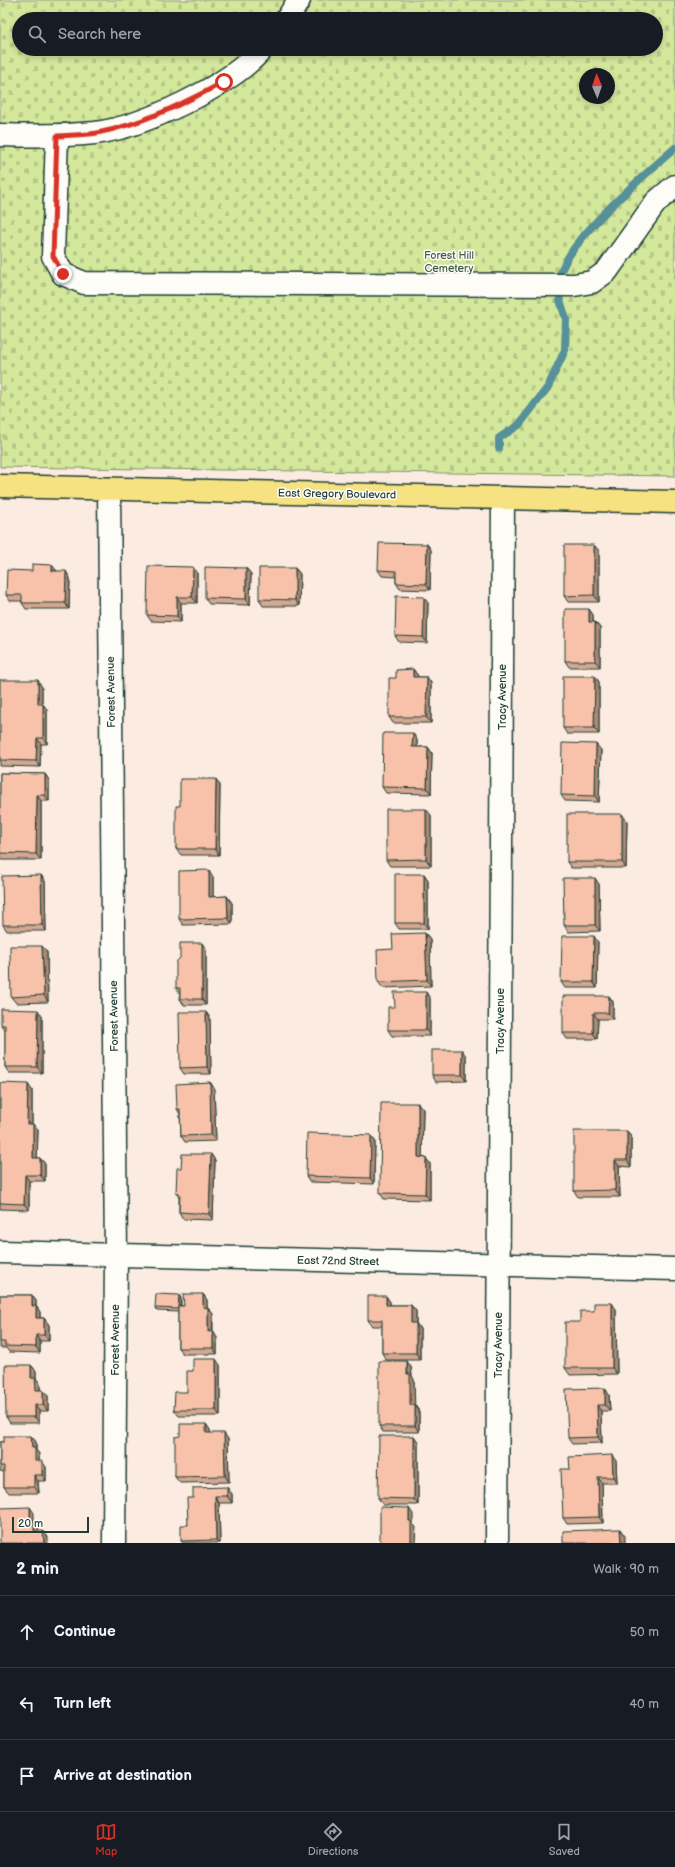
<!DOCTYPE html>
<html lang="en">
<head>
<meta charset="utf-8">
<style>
  :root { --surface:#171b24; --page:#20242c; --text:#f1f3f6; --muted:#9ea1a6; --line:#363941; --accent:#d93025 }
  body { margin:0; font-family:"Balsamiq Sans",sans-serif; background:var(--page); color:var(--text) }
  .compass { position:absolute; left:579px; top:68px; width:36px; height:36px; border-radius:50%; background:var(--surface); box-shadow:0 2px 6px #0003; rotate:358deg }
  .scale { position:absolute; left:12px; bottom:10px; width:77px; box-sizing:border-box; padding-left:4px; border:2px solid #1f3d34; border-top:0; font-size:11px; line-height:14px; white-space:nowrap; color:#1f3d34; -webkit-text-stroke:3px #fdfcf7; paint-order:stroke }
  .stop { position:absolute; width:12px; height:12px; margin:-9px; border:3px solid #d93025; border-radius:50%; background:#fff }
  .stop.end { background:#d93025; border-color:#fff; box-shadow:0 1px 4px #0008 }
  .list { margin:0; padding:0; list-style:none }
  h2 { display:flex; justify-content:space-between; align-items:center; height:52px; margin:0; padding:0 16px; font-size:17px }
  h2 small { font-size:13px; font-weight:400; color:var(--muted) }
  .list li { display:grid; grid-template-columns:26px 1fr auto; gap:12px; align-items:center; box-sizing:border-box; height:72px; padding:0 16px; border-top:1px solid var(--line) }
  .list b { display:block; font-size:15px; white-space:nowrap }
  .list em { font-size:13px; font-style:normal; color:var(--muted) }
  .icon { flex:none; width:22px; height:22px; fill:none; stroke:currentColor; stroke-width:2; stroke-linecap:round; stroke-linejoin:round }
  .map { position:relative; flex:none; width:675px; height:1543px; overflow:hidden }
  .search { position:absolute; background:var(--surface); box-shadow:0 2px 6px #0003; left:12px; right:12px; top:12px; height:44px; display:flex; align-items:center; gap:10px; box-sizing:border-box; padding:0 14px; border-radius:22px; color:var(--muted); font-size:15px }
  .sheet { height:268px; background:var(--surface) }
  nav { display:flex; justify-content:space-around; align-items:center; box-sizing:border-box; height:56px; border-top:1px solid var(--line); background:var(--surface); font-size:11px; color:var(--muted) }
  nav a { display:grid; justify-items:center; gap:2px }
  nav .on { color:var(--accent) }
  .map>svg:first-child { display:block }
  .cemetery { fill:url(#cemetery-stones); stroke:#7a9268; fill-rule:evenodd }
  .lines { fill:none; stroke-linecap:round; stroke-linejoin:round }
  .stream { stroke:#579099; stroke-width:8 }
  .minor-casing { stroke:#1f3d34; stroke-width:25 }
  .major-casing { stroke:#1f3d34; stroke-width:25 }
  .minor { stroke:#fdfcf7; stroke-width:22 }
  .major { stroke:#f7e281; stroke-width:22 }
  .wall { fill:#d4a791; stroke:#1f3d34 }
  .shaded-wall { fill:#ad8876; stroke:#1f3d34 }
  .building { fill:#f7c2a9; stroke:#1f3d34 }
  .route { stroke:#d93025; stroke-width:5 }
  .labels { text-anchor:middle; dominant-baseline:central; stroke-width:3; stroke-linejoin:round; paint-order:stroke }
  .park-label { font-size:11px; fill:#435f49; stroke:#fdfcf7 }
  .street-label { font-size:11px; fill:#1f3d34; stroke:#fdfcf7 }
</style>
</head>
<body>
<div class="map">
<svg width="675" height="1543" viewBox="0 0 675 1543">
  <defs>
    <pattern id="cemetery-stones" width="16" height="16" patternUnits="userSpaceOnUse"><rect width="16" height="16" fill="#d4e89c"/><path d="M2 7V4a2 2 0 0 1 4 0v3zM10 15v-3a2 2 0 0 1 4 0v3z" fill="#b6c887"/></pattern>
  </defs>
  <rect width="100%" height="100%" fill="#fbebe0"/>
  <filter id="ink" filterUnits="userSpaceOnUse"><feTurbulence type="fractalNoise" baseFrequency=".025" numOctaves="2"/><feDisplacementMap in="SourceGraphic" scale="8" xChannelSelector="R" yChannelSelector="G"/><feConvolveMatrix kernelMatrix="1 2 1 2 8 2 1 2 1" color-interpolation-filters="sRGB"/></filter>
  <g filter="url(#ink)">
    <path class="cemetery" d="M0,0H675V476L0,467ZM19,19H656V49H19ZM585,74H609V98H585Z"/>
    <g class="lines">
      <g class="stream">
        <path d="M559,280C563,243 646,174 675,148"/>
        <path d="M499,448V438L519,425L548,387L565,350L566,319L560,300"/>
      </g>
      <g class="minor-casing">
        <g id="minor">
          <path d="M287,19L299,0"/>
          <path d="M0,135C32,136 63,136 95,133C143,127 230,86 262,49"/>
          <path d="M57,136L53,256L63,274L84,283L574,285L592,282L607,271L656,202L675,186"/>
          <path d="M109,489L116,1255L114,1543"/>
          <path d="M0,1252L675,1269"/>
          <path d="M497,1543L503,498"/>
        </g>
      </g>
      <g class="major-casing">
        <path id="major" d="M0,486L675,502"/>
      </g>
      <use href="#minor" class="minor"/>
      <use href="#major" class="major"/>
    </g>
    <g class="wall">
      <path d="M427,544L431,550L430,590L400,589L396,583V577L382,576L378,570Z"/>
      <path d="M594,545L599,551V602H568L564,596Z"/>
      <path d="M246,568L251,574L250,605L209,604L205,598Z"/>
      <path d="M295,568L300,574L299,606H263L259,599Z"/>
      <path d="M57,571L70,578L69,609H26L22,603V601H10L6,595Z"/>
      <path d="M197,573V603H181V622L151,621L147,615Z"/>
      <path d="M428,603L427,643L399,642L395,636Z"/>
      <path d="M589,609L593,615V622H595L600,628V667H569L565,661Z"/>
      <path d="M413,669L418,676V677H427L431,683V723H393L389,717L396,678Z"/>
      <path d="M595,676L599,682V734H567L563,728Z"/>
      <path d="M0,680L42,687V704H43L47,710V744H41L40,767L0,766Z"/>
      <path d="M417,740V747H428L432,753L431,794L386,793L382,787Z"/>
      <path d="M601,750L599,802L565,801L561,795Z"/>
      <path d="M0,773L45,774L49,780V801H41V860H1L0,859Z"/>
      <path d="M220,785L219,855H181L176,849L180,806Z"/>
      <path d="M431,815V866H390L386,860Z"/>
      <path d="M627,821L626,868H571L567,862Z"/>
      <path d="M209,870L213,877V897L227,896L232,903V924L183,925L179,919Z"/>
      <path d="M424,874L428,880V929H399L395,923Z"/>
      <path d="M41,875L45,881L46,931H7L3,925Z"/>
      <path d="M599,884L600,931L568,932L564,925Z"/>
      <path d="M425,933L430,939L431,986L383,988L378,982L393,949Z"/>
      <path d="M598,942L597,988H565L561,982Z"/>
      <path d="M206,949V1005H184L180,999V994L176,988Z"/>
      <path d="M47,952L48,1002L16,1003L11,997Z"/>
      <path d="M609,996L613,1002V1019H598L597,1039H567L563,1033Z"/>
      <path d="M430,998V1036H392L388,1030L395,1007Z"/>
      <path d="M206,1012L210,1018L211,1074H184L180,1068Z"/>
      <path d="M42,1016V1073H9L5,1067V1031L1,1025Z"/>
      <path d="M466,1056V1081L436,1082L432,1075Z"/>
      <path d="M210,1082L214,1088L216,1141L185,1142L181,1136L180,1114L177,1109Z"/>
      <path d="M0,1083L32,1090V1124L38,1130L37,1158H40L45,1164V1181H29V1210L0,1209Z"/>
      <path d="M423,1109L422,1157L426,1158L430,1164V1200L384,1199L380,1193Z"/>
      <path d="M627,1131L631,1137V1167L619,1166L620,1197H578L574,1191Z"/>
      <path d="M371,1135L375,1141L374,1184L310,1182L306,1176Z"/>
      <path d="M215,1160L213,1220L183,1219L179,1212V1198L176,1193L181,1168Z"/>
      <path d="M203,1294L207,1300V1307L208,1308L213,1314V1331L217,1338V1354H183L178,1348V1312L157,1311L155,1308L181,1298V1306H184Z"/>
      <path d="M0,1295H32L36,1301V1306L40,1312V1318H44L49,1325V1341H40V1353L9,1352L6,1348H0Z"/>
      <path d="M386,1296L390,1302V1305H411L416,1311V1323L420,1329V1360H386L382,1353V1326H372L368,1320Z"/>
      <path d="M616,1309L617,1374L570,1375L565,1368L580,1322L594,1311Z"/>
      <path d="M31,1365L36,1371V1378L40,1384V1390H43L48,1396V1411H39V1423H10L6,1417Z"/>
      <path d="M220,1365V1416H179L174,1410L187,1392L193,1371Z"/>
      <path d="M411,1367L412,1376L414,1380V1405L419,1411V1432H383L379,1426Z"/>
      <path d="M605,1388L609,1395L610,1411H601L602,1443L572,1444L568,1438Z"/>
      <path d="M206,1424L210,1430V1433L228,1439L229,1482L180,1483L175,1477L180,1436Z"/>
      <path d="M31,1436L36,1442V1450L39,1454V1461L46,1467V1481H38L39,1493H9L4,1487V1472L0,1471V1442H4Z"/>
      <path d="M414,1436L418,1442V1505H383L378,1498Z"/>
      <path d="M616,1461L617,1483H602L603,1523L567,1524L563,1518L570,1469Z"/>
      <path d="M232,1494V1503H219L220,1543H183L181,1541L188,1525L193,1498Z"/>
    </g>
    <g class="shaded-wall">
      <path d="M427,544L431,550L430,590L426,584Z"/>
      <path d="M594,545L599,551V602L594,595Z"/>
      <path d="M52,565L57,571H52Z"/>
      <path d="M193,567L197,573V603L192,597Z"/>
      <path d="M246,568L251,574L250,605L246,599Z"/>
      <path d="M295,568L300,574L299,606L295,600Z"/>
      <path d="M66,571L70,578L69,609L65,603Z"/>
      <path d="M177,597L181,603V622L177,616Z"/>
      <path d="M424,597L428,603L427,643L423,637Z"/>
      <path d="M589,609L593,615V628L589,622Z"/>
      <path d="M595,622L600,628V667L595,661Z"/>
      <path d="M413,669L418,676V683L413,677Z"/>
      <path d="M595,676L599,682V734L594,728Z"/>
      <path d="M427,677L431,683V723L426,717Z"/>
      <path d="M38,680L42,687V710L38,704Z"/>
      <path d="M43,704L47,710V744L43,738Z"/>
      <path d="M413,733L417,740V753L412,747Z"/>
      <path d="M37,738L41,744L40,767L36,761Z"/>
      <path d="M596,744L601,750L599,802L595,796Z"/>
      <path d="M428,747L432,753L431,794L427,788Z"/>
      <path d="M45,774L49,780V801L45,795Z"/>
      <path d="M216,779L220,785L219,855L215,849Z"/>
      <path d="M37,795L41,801V860L36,854Z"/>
      <path d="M426,809L431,815V866L426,859Z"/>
      <path d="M622,814L627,821L626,868L622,862Z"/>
      <path d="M209,870L213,877V903L209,897Z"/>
      <path d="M424,874L428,880V929L424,923Z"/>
      <path d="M41,875L45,881L46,931L42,925Z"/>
      <path d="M595,878L599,884L600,931L595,925Z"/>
      <path d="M227,896L232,903V924L228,918Z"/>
      <path d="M425,933L430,939L431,986L427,980Z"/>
      <path d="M594,936L598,942L597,988L593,982Z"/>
      <path d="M202,943L206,949V1005L202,999Z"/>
      <path d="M42,946L47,952L48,1002L44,995Z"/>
      <path d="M426,992L430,998V1036L426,1030Z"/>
      <path d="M609,996L613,1002V1019L608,1013Z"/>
      <path d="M38,1010L42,1016V1073L37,1067Z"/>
      <path d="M206,1012L210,1018L211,1074L207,1067Z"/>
      <path d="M593,1013L598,1019L597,1039L593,1033Z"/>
      <path d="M462,1050L466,1056V1081L462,1075Z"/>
      <path d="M210,1082L214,1088L216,1141L211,1135Z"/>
      <path d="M28,1084L32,1090V1130L27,1124Z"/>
      <path d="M418,1103L423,1109L422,1164L418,1157Z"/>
      <path d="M33,1124L38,1130L37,1164L33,1158Z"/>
      <path d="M627,1131L631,1137V1167L627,1160Z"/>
      <path d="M371,1135L375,1141L374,1184L370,1178Z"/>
      <path d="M211,1154L215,1160L213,1220L209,1214Z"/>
      <path d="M40,1158L45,1164V1181L40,1175Z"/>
      <path d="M426,1158L430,1164V1200L425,1194Z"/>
      <path d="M615,1160L619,1166L620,1197L615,1190Z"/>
      <path d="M25,1175L29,1181V1210L24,1204Z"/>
      <path d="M203,1294L207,1300V1313L203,1307Z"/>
      <path d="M32,1295L36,1301V1312L32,1306Z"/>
      <path d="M179,1295L181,1298L180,1312L178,1309Z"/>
      <path d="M386,1296L390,1302V1311L386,1305Z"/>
      <path d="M612,1303L616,1309L617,1374L612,1368Z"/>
      <path d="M411,1305L416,1311V1329L411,1323Z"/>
      <path d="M36,1306L40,1312V1324L36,1318Z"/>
      <path d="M208,1308L213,1314L212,1338L208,1332Z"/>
      <path d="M44,1318L49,1325V1341L44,1335Z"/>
      <path d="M416,1323L420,1329V1360L416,1353Z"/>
      <path d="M213,1331L217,1338V1354L213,1348Z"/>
      <path d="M36,1335L40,1341V1353L36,1347Z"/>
      <path d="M216,1359L220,1365V1416L216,1410Z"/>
      <path d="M407,1361L411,1367L412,1376L414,1380L415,1411L410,1405Z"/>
      <path d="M31,1365L36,1371V1378L40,1384V1396L36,1390L31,1378Z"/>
      <path d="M605,1388L609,1395L610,1411L605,1405Z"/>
      <path d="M43,1390L48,1396V1411L43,1405Z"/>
      <path d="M35,1405L39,1411V1423L35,1417Z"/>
      <path d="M415,1405L419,1411V1432L415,1426Z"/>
      <path d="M597,1405L601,1411L602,1443L598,1437Z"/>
      <path d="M206,1424L210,1430V1439L206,1433Z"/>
      <path d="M224,1433L228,1439L229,1482L225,1476Z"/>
      <path d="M31,1436L36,1442V1450L39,1454V1467L35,1461L32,1448Z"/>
      <path d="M414,1436L418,1442V1505L414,1499Z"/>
      <path d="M612,1455L616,1461L617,1483L613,1477Z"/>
      <path d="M42,1461L46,1467V1481L42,1475Z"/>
      <path d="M34,1475L38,1481L39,1493L34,1487Z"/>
      <path d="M598,1477L602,1483L603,1523L599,1517Z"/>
      <path d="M227,1487L232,1494V1503L227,1496Z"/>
      <path d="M215,1496L219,1503L220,1543H218L216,1540Z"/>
      <path d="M30,1507L34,1513V1526L30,1520Z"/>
      <path d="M409,1508L413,1514V1524L416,1527L415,1543H411L409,1521Z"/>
      <path d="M34,1520L39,1526V1538L34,1531Z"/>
      <path d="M620,1529L625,1536V1543H621Z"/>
      <path d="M43,1531L48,1537V1543H44Z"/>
    </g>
    <g class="building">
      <path d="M379,543L427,544L426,584L396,583V571L378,570Z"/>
      <path d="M564,545H594V595L564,596Z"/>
      <path d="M32,564L52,565V571H66L65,603H22V595H6L7,570L32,571Z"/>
      <path d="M148,566L193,567L192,597H177V616L147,615Z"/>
      <path d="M205,567L246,568V599L205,598Z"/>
      <path d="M259,568H295V600L259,599Z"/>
      <path d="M396,596L424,597L423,637L395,636Z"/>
      <path d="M565,609H589V622H595V661H565Z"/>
      <path d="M413,669V677H427L426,717H389V678H396V670Z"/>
      <path d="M563,676H595L594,728H563Z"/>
      <path d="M0,680H38V704H43V738H37L36,761L0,760Z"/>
      <path d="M383,733H413L412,747H428L427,788L382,787Z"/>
      <path d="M562,743L596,744L595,796L561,795Z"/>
      <path d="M0,773L45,774V795H37L36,854L0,853Z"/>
      <path d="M180,779H216L215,849H176V806H180Z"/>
      <path d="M386,809H426V859L386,860Z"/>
      <rect x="567" y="814" width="55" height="48"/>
      <path d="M209,870V897L227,896L228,918L179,919V871Z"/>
      <rect x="395" y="874" width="29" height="49"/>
      <path d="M41,875L42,925H3L2,876Z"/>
      <path d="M563,878H595V925H564Z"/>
      <path d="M425,933L427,980L378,982L377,950L393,949L392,934Z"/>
      <path d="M562,936H594L593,982H561Z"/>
      <path d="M180,943H202V999H180V988H176V962L180,958Z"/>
      <path d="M10,946H42L44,995L11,997Z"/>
      <path d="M394,992H426V1030H388V1007H395Z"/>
      <path d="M563,996H609L608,1013H593V1033H563Z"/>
      <path d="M1,1009L38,1010L37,1067H5V1025H1Z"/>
      <path d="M179,1012H206L207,1067L180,1068Z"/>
      <rect x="432" y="1050" width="30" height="25"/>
      <path d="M210,1082L211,1135L181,1136L180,1109H177L176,1084Z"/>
      <path d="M0,1083L28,1084L27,1124H33V1158H40V1175H25L24,1204L0,1203Z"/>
      <path d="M381,1103H418V1157L426,1158L425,1194L380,1193Z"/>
      <path d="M574,1131H627V1160H615V1190L574,1191Z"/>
      <path d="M307,1133L371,1135L370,1178L306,1176Z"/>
      <path d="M182,1154H211L209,1214L179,1212L180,1194L176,1193L177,1168H181Z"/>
      <path d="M156,1294L179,1295L178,1309L155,1308Z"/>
      <path d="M183,1294H203V1307L208,1308V1332L213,1331V1348H178V1306H184Z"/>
      <path d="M0,1295H32V1306H36V1318H44V1335H36V1347L5,1346V1342H0Z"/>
      <path d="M368,1296H386V1305H411V1323H416V1353H382V1320H368Z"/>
      <path d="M594,1303H612V1368H565V1322H580V1311H594Z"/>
      <path d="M193,1359H216V1410H174L175,1392H187V1371H193Z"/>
      <path d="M379,1361H407V1374H410V1405H415V1426H379Z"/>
      <path d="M5,1365H31V1378H35L36,1390H43V1405H35V1417H6Z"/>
      <path d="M605,1388V1405H597L598,1437L568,1438L566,1389Z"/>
      <path d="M180,1424H206V1433H224L225,1476L175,1477V1437L180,1436Z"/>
      <path d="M4,1436H31L32,1448H35V1461H42V1475H34V1487H4V1466H0V1442H4Z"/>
      <path d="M379,1436H414V1499L378,1498Z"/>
      <path d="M612,1455L613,1477H598L599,1517L563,1518L561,1469H570L569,1457Z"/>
      <path d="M227,1487V1496H215L216,1540L181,1541V1525H188L187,1498H193V1488Z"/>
      <path d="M30,1507V1520H34V1531H43L44,1543H0V1508Z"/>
      <path d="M380,1507L409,1508V1521H411V1543H380Z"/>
      <path d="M620,1529L621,1543H563V1531Z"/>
    </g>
  </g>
  <g class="lines" filter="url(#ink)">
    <path class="route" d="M63,274L53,256L57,136C70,135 84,135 97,133C143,124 184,103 224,82"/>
  </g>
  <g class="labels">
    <g class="park-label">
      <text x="449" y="255">Forest Hill<tspan x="449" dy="13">Cemetery</tspan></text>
    </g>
    <g class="street-label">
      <text transform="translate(337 494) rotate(1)">East Gregory Boulevard</text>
      <text transform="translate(111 692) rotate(-91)">Forest Avenue</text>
      <text transform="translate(502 697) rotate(-90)">Tracy Avenue</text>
      <text transform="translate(114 1016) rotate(-91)">Forest Avenue</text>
      <text transform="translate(500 1021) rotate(-90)">Tracy Avenue</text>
      <text transform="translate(338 1261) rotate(1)">East 72nd Street</text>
      <text transform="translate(115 1340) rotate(-90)">Forest Avenue</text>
      <text transform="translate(498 1345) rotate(-90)">Tracy Avenue</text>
    </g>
  </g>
</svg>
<svg class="compass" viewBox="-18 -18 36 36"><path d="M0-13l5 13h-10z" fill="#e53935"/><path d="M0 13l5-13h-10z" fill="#9ea1a6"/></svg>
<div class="scale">20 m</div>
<div class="stop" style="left:224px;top:82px"></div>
<div class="stop end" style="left:63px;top:274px"></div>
<div class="search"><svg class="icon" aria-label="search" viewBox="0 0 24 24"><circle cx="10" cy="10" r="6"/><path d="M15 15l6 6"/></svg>Search here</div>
</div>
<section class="sheet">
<h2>2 min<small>Walk · 90 m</small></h2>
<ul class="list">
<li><svg class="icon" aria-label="ahead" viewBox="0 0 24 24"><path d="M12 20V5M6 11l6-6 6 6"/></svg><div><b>Continue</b></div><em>50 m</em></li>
<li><svg class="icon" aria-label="left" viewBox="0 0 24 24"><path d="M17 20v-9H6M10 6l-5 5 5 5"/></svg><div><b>Turn left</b></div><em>40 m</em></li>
<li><svg class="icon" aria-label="arrive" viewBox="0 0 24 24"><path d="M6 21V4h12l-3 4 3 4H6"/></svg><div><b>Arrive at destination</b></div></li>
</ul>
</section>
<nav>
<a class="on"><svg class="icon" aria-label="map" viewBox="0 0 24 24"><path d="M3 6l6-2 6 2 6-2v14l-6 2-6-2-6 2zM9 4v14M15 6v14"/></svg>Map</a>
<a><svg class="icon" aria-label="directions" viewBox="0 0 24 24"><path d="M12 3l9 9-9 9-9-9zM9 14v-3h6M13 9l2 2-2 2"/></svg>Directions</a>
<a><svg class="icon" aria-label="saved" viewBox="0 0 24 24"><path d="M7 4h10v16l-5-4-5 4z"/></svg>Saved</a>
</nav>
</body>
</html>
